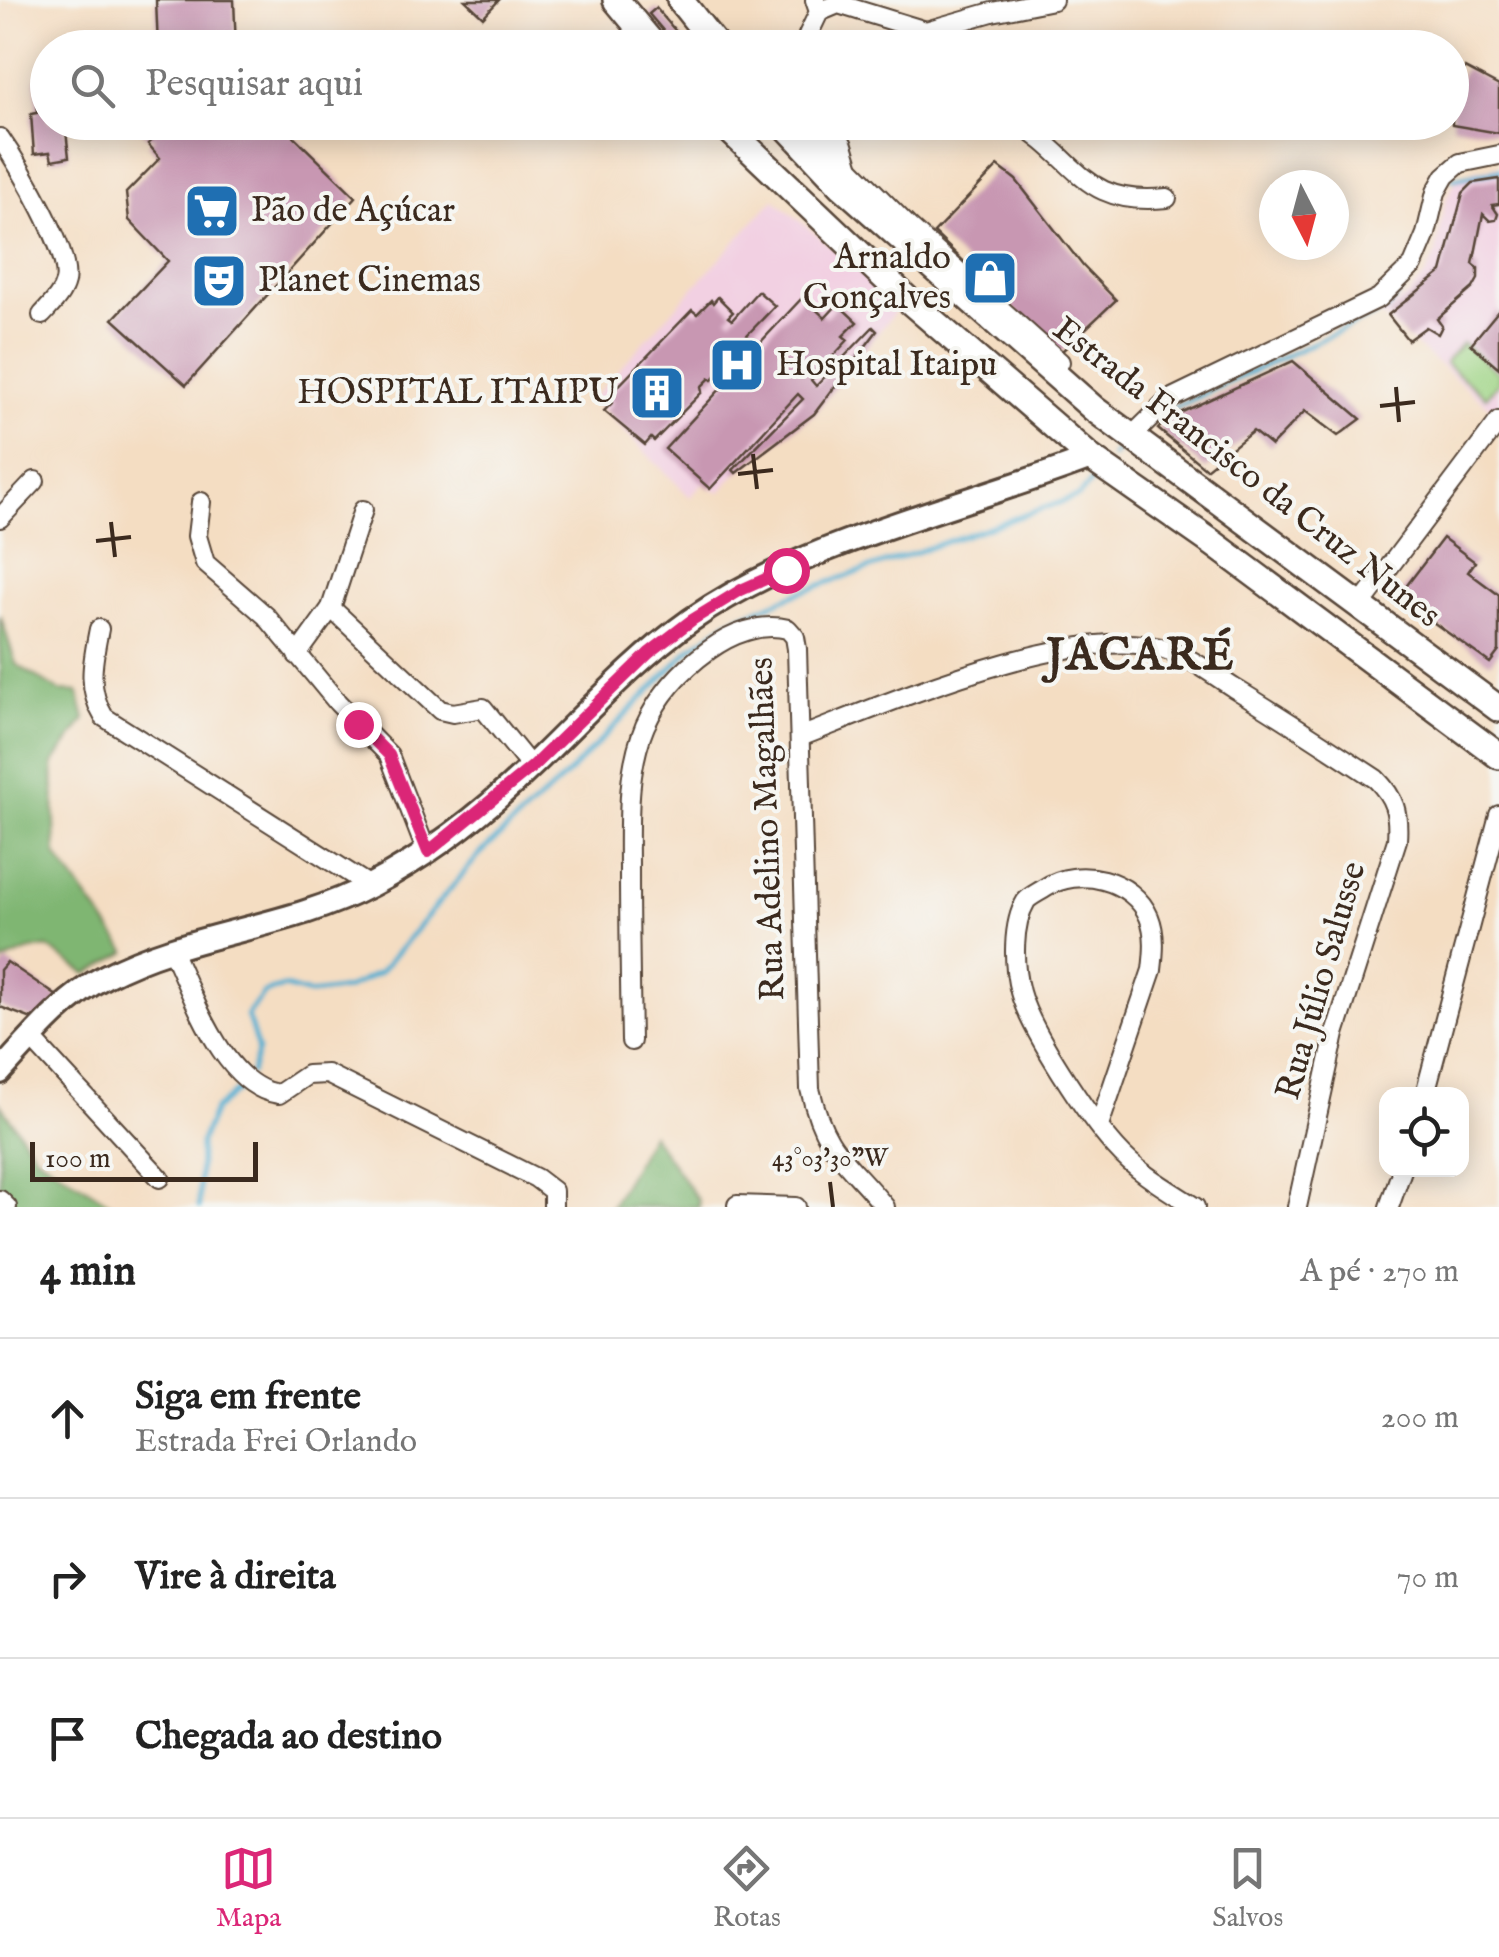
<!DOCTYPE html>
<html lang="pt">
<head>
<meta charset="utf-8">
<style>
  :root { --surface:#fff; --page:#f2f2f2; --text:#222; --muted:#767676; --line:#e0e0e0; --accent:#db2777 }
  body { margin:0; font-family:"IM FELL English",serif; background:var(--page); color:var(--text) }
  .controls { position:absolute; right:30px; bottom:30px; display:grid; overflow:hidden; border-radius:20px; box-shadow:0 5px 25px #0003 }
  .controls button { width:90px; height:90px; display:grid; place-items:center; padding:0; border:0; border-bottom:2px solid var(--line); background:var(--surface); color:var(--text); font:50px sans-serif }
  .compass { position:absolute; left:1259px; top:170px; width:90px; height:90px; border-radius:50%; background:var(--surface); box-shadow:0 5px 25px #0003; rotate:174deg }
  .scale { position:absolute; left:30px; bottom:25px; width:228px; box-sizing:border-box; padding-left:10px; border:5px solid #3b2a1e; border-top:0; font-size:28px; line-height:35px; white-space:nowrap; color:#3b2a1e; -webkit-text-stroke:8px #f6f6f2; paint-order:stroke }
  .stop { position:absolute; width:30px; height:30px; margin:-22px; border:8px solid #db2777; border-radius:50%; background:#fff }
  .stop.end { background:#db2777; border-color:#fff; box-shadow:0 2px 10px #0008 }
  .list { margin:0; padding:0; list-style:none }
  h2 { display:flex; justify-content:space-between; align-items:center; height:130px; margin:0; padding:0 40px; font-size:42px }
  h2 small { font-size:32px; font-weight:400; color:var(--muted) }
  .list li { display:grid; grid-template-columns:65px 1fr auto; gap:30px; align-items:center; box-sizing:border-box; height:160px; padding:0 40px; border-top:2px solid var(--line) }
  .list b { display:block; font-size:38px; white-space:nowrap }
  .list p { margin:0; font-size:32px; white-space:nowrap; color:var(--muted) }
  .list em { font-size:32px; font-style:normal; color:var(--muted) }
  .icon { flex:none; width:55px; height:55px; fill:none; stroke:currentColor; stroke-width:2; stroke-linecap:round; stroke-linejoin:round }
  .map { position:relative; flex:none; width:1499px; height:1207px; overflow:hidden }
  .search { position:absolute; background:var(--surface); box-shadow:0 5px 25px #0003; left:30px; right:30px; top:30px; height:110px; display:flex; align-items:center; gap:25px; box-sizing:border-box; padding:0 35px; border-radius:55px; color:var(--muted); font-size:38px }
  .sheet { height:610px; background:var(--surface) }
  nav { display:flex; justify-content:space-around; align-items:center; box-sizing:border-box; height:140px; border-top:2px solid var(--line); background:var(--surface); font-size:28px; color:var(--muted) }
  nav a { display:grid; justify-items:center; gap:5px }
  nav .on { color:var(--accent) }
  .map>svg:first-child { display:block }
  .built { fill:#f2d0e2 }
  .green { fill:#9fd485; stroke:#6d7f52; stroke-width:2.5 }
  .forest { fill:#7fb672; stroke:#5d7048; stroke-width:2.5 }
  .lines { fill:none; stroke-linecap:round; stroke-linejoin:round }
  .stream { stroke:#53afd1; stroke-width:5 }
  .building { fill:#c897b2 }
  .minor-casing { stroke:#574537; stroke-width:22 }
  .tertiary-casing { stroke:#574537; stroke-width:28 }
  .secondary-casing { stroke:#574537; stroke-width:30 }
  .minor { stroke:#fff; stroke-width:18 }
  .tertiary { stroke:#fff; stroke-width:22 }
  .secondary { stroke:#fff; stroke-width:25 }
  .route { stroke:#db2777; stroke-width:12 }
  .ticks { fill:none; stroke:#3b2a1e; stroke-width:4 }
  .labels { text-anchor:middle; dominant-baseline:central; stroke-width:8; stroke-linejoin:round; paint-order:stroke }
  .poi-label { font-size:35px; fill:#3b2a1e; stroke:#f6f6f2; text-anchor:start }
  .street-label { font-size:35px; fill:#3b2a1e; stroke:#f6f6f2 }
  .district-label { font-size:45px; font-weight:bold; letter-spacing:2.5px; fill:#3b2a1e; stroke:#f6f6f2 }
  .ticks-label { font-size:25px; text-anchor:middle; fill:#3b2a1e; stroke:#f6f6f2; stroke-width:8; stroke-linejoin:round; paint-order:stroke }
</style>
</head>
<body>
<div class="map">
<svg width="1499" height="1207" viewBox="0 0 1499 1207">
  <rect width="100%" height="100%" fill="#f6f6f2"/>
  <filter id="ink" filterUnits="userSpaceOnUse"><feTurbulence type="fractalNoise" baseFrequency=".01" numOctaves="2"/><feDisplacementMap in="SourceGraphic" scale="20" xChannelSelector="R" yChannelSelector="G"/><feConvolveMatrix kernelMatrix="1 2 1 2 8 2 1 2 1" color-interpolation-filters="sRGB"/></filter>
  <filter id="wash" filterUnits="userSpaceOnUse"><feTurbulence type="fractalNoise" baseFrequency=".0048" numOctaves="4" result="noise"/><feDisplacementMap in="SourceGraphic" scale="40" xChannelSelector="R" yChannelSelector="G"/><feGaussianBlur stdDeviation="2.25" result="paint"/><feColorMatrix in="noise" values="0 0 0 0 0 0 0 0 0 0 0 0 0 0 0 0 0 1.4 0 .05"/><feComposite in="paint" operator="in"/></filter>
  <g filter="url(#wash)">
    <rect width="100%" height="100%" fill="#f4ddc2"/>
    <g class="built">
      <path d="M1499,166V405L1494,411L1380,315L1409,295L1425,276L1436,253L1445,201L1455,182L1473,171Z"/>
      <path d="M774,199L850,263L897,309L814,414L737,473L720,492L703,484L690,497L592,399Z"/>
    </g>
    <path class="green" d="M1462,343L1499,373V382L1486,397L1445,363Z"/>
    <g class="forest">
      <path d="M0,615L16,664L59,691L78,692L85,719L53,764L56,855L127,952L87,974L47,947L27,951L0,963Z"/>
      <path d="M0,1104L35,1155L116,1207H18L0,1188Z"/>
      <path d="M651,1134L698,1200L699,1207H611Z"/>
    </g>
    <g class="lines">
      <g class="stream">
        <path d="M1453,179L1499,170"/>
        <path d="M1169,410L1387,309L1407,282"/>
        <path d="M1113,456L1124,441"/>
        <path d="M251,1073L258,1050L247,1015L264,993L284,987L310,994L346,989L380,972L480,854L568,774L692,647L728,622L795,594L1079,496L1095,477"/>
        <path d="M199,1207L200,1143L214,1110L246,1083"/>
      </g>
    </g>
    <g id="blocks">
      <g class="building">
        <path d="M156,0H234L236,48H158Z"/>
        <path d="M465,0H499L483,17Z"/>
        <path d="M656,8L685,42L678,48L649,14Z"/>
        <path d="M48,61V122H65L69,157L52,160L50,152L34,154L31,114L37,113L35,81L41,62Z"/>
        <path d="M1465,68L1499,86V133L1452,125V93Z"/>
        <path d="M142,122H279L356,197L186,385L113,319L168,261L129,220L126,193L160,158L148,144L156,137H147L142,131Z"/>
        <path d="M998,166L1016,180L1083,266L1116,300L1060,353L934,233Z"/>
        <path d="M1499,179V204L1492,205L1498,214L1496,220L1490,221L1483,214L1473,264L1478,268V279L1473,288L1437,319L1442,326L1438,334L1426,327L1408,340L1388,315L1442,272L1463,193L1473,183Z"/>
        <path d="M758,291L775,306L747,335L756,347L803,297L825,318L838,304L857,322L843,336L848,340L811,380L816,386L873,327L877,331L814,414L736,473L733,470L803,399L798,394L710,489L665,449L734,374L725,366L712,380L710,378L701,387L702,392L654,441L651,438L645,445L604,411L612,403L607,398L692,310L697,314L711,300L713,303L718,297L733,312L728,317L732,320Z"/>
        <path d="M1499,310V368L1471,344Z"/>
        <path d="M1293,361L1361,419L1338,436L1305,411L1271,446L1253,431L1206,469L1158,429L1167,419Z"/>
        <path d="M1443,538L1475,562L1468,572L1499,595V651L1490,663L1398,597Z"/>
        <path d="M7,962L60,998L40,1022L0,1007V970Z"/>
      </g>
    </g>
  </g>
  <g filter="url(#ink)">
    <use href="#blocks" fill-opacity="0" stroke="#574537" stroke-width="2.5"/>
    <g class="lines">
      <g class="minor-casing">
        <g id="minor">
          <path d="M819,12L838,4L926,31L930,48"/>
          <path d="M926,31L992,12L1053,0"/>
          <path d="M809,48L808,35L819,12L815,0"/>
          <path d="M804,122L910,228L1060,362"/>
          <path d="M830,122L843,145L850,168"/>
          <path d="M1016,122C1079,159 1081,207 1167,198"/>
          <path d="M0,138C18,164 72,253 65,282C62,295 51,305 42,315"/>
          <path d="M1130,438L1170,399L1379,298L1413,265L1426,234L1436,192L1445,176L1460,163L1499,155"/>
          <path d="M201,502L197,536L205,563L266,616L338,703L389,755L427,853"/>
          <path d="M0,518L35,481"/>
          <path d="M1359,607L1499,421"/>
          <path d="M331,608L440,710L453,713L483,708L531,767"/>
          <path d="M99,629C93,660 86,688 104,717L370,886"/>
          <path d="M297,655L331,608L363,510"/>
          <path d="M800,737C888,703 1078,620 1167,650C1191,657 1213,675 1234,688C1282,717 1329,748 1376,779C1395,798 1399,813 1397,840L1335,1034L1297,1207"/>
          <path d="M172,951C193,994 223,1087 279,1094L307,1075L327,1074L536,1178L553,1191V1207"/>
          <path d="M31,1038L160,1178"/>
          <path d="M631,1041C630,984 629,927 629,871C629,823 626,771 645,726C659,695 681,670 709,650C731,634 761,622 788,629L795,637L797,649L810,1089C825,1153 846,1159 885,1207"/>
          <path d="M1425,1094L1499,815"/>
          <path d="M1099,1126L1152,970C1154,953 1156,934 1149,917C1133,879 1078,866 1045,888C1039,892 1030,896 1026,901C1012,924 1013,966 1020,992C1030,1030 1088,1117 1116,1148C1138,1173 1167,1189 1195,1207"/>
          <path d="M0,1200L7,1207"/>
          <path d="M737,1205L796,1207"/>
          <path d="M1389,1207L1402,1170"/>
        </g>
      </g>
      <g class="tertiary-casing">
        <path id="tertiary" d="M0,1072C31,1038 65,997 106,976C190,932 288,929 371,885C431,854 487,810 535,763C586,714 633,661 691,620C804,541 962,507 1091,458"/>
      </g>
      <g class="secondary-casing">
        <g id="secondary">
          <path d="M616,0L656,48"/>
          <path d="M680,0L718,48"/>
          <path d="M721,122L905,297L1091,458L1214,544L1499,756"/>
          <path d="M782,122L842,186L1094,409L1499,709"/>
        </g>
      </g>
      <use href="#minor" class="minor"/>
      <use href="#tertiary" class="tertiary"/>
      <use href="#secondary" class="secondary"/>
    </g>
  </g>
  <g class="lines" filter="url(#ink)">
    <path class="route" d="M358,724L389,755L428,852L532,767L649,653L692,620L741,590L786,570"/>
  </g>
  <path class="ticks" d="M1396,387L1399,422M1380,406L1415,402M753,454L757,489M738,474L773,470M111,522L115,557M96,541L131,537M830,1182L833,1207"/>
  <defs>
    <g id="supermarket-square" transform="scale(2.875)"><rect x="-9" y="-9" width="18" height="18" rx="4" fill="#1f6fb2" stroke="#f6f6f2"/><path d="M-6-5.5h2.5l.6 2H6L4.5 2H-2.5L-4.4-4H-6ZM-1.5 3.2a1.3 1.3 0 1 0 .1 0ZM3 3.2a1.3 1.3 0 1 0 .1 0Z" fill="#fff"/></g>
    <g id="shop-square" transform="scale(2.875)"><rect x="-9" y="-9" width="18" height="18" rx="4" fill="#1f6fb2" stroke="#f6f6f2"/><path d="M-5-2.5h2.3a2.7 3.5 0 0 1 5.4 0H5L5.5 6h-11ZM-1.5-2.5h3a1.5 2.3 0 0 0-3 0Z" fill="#fff"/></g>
    <g id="theatre-square" transform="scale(2.875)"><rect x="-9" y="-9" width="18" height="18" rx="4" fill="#1f6fb2" stroke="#f6f6f2"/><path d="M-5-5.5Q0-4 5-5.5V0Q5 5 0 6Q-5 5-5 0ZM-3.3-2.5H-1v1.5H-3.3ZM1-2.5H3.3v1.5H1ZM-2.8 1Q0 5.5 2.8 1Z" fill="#fff"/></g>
    <g id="hospital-square" transform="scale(2.875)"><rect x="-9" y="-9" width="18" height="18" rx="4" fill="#1f6fb2" stroke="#f6f6f2"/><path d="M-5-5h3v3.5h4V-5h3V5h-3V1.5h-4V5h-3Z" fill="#fff"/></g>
    <g id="building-square" transform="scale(2.875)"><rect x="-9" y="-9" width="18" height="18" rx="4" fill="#1f6fb2" stroke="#f6f6f2"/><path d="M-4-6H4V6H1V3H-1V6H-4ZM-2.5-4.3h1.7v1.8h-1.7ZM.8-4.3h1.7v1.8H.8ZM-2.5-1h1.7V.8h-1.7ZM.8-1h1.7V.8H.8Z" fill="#fff"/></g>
  </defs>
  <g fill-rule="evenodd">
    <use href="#supermarket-square" x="212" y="211"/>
    <use href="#shop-square" x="990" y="278"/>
    <use href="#theatre-square" x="219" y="281"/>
    <use href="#hospital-square" x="737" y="365"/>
    <use href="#building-square" x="657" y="393"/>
  </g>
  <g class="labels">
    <g class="poi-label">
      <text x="251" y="211">Pão de Açúcar</text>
      <text x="951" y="258" text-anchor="end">Arnaldo<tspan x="951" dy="40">Gonçalves</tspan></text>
      <text x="258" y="281">Planet Cinemas</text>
      <text x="776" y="365">Hospital Itaipu</text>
      <text x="618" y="393" text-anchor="end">HOSPITAL ITAIPU</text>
    </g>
    <g class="street-label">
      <text transform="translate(1246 473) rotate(38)">Estrada Francisco da Cruz Nunes</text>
      <text transform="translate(768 829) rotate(-92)">Rua Adelino Magalhães</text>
      <text transform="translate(1322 981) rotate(-74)">Rua Júlio Salusse</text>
    </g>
    <g class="district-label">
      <text x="1141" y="656">JACARÉ</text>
    </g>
  </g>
  <g class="ticks-label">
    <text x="830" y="1166">43°03'30"W</text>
  </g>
</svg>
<div class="controls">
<button><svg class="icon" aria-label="locate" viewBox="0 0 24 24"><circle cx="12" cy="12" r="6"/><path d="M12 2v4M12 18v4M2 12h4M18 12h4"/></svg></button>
</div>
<svg class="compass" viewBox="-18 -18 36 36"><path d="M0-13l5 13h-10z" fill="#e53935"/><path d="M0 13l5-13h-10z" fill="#767676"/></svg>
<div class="scale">100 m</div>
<div class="stop" style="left:786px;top:570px"></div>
<div class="stop end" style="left:358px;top:724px"></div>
<div class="search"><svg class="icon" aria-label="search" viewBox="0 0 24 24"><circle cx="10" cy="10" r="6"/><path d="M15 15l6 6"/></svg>Pesquisar aqui</div>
</div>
<section class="sheet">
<h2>4 min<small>A pé · 270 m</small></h2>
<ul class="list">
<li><svg class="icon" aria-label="ahead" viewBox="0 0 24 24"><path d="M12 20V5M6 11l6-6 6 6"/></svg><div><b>Siga em frente</b><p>Estrada Frei Orlando</p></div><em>200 m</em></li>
<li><svg class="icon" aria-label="right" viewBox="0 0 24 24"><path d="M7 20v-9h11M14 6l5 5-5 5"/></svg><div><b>Vire à direita</b></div><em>70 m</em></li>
<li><svg class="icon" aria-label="arrive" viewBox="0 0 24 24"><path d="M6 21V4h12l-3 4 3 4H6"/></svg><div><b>Chegada ao destino</b></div></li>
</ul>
</section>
<nav>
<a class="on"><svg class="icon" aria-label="map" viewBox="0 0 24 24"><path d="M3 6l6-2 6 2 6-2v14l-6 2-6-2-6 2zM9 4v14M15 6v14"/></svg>Mapa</a>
<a><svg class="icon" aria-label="directions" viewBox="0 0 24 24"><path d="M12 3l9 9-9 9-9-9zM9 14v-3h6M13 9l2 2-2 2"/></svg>Rotas</a>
<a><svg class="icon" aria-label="saved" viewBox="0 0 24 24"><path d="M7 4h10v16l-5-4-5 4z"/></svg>Salvos</a>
</nav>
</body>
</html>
